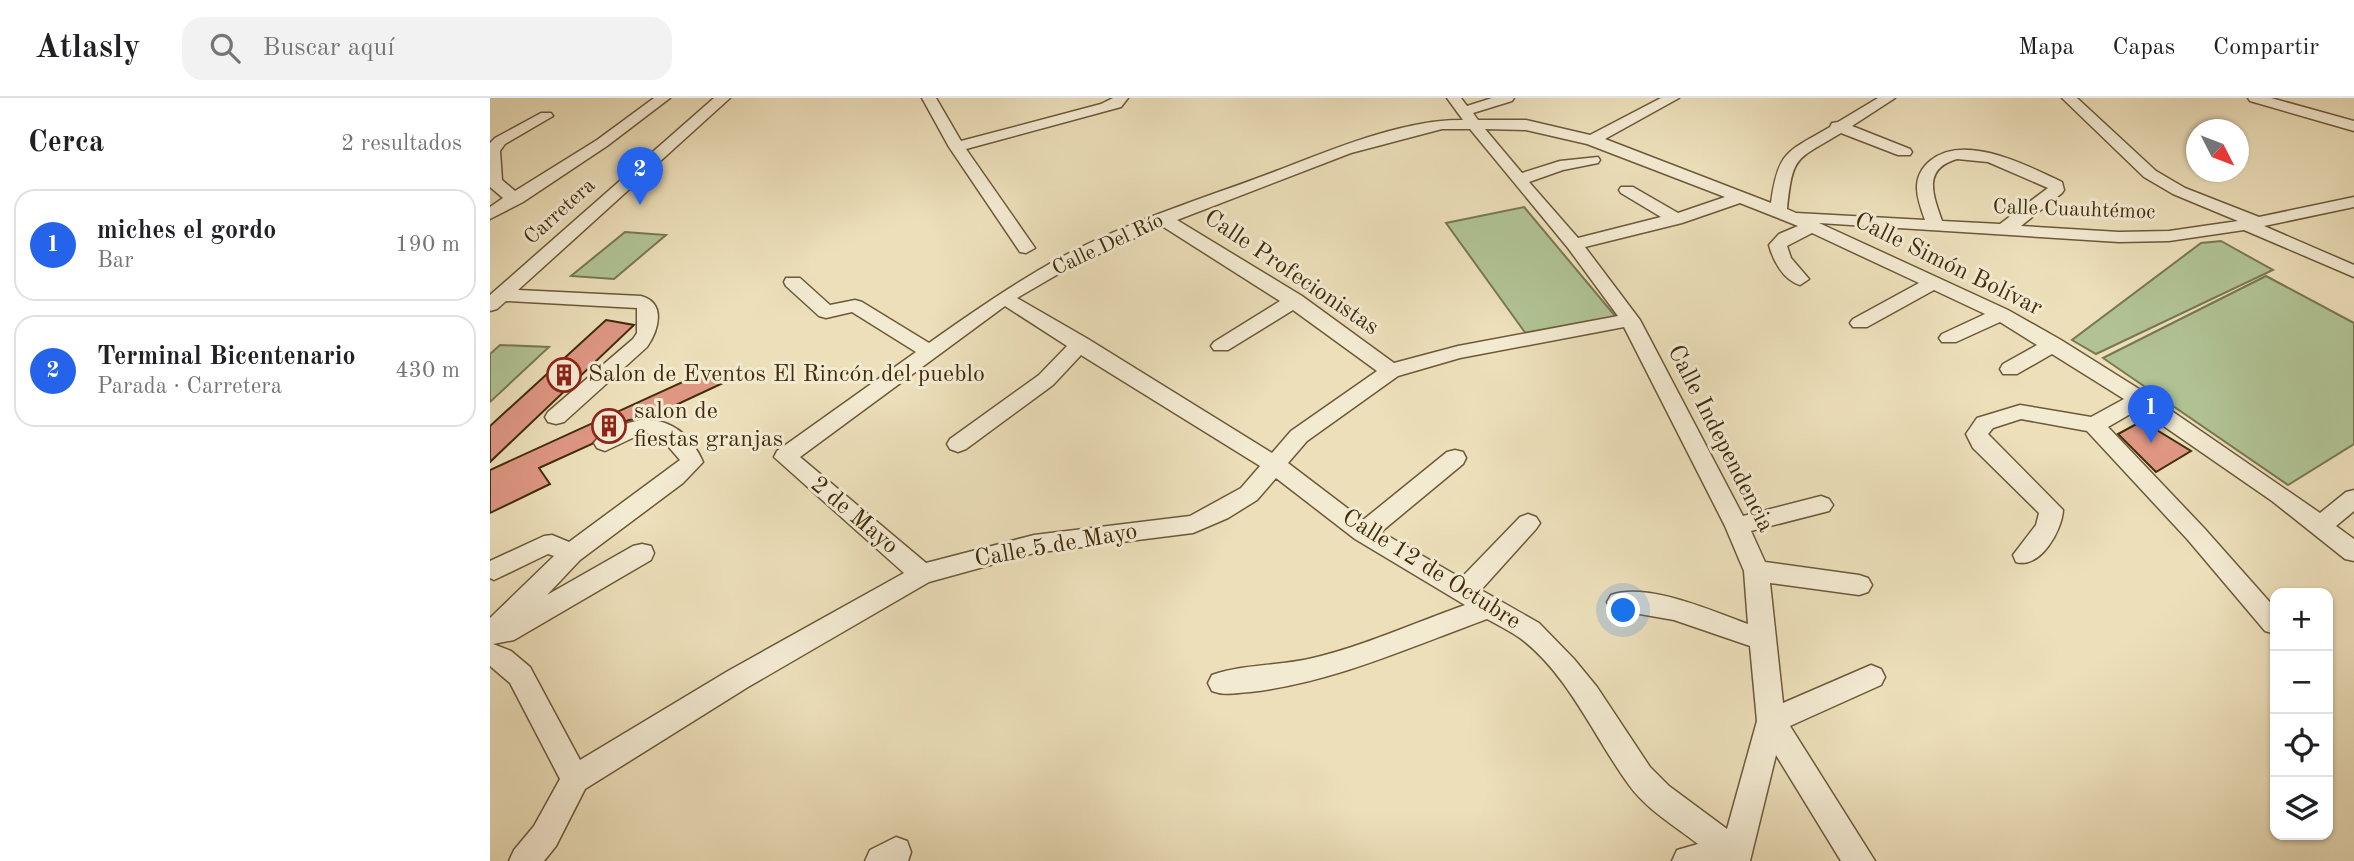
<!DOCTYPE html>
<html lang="es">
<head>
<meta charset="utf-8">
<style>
  :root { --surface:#fff; --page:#f2f2f2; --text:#202124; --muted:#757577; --line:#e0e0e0; --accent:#2563eb }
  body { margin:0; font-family:"Old Standard TT",serif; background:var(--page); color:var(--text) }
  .controls { position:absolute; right:21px; bottom:21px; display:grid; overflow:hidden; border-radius:14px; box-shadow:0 2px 5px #0004 }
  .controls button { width:63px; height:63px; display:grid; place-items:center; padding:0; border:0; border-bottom:2px solid var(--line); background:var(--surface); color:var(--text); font:35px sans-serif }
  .compass { position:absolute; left:1696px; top:21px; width:63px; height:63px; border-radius:50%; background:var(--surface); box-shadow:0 2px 5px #0004; rotate:132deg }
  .you { position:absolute; left:1134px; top:513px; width:24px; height:24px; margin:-18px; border:5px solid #fff; border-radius:50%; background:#1a73e8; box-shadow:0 0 0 10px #1a73e833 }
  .badge { display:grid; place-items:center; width:46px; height:46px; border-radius:50%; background:var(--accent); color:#fff; font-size:23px; font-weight:700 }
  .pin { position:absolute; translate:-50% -58px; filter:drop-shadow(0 2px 4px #0008) }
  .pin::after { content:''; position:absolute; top:37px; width:24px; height:21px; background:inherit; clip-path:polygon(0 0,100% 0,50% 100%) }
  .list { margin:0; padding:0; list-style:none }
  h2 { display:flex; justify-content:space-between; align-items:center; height:91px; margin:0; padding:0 28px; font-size:30px }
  h2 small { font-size:23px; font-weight:400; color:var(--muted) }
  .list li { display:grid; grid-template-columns:46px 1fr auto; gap:21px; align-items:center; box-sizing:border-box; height:112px; margin:0 14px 14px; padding:0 14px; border:2px solid var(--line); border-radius:21px }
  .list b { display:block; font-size:26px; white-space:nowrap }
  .list p { margin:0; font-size:23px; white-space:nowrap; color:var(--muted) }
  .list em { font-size:23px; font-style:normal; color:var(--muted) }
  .icon { flex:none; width:38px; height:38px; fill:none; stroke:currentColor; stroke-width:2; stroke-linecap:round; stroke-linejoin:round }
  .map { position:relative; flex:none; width:1864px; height:763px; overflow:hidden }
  header { display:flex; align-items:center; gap:42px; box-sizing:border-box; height:98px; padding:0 35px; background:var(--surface); border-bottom:2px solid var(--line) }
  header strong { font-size:33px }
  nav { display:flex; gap:38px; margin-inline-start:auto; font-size:24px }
  .search { width:490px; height:63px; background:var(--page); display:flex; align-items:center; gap:18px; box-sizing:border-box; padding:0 24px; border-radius:21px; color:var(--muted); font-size:26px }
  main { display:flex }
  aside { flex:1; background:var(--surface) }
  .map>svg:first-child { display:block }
  .green { fill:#b1c395; stroke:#797850; stroke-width:2 }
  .building { fill:#df9783; stroke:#412c0c; stroke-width:2 }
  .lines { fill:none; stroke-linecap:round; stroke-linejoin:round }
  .minor-casing { stroke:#6c5938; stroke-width:3 }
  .minor { fill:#f3ead2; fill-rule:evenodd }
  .labels { text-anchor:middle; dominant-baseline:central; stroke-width:6; stroke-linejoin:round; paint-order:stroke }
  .far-street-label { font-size:21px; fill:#412c0c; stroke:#f3ead2 }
  .street-label { font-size:24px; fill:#412c0c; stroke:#f3ead2 }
  .poi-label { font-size:24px; fill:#412c0c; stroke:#f3ead2; text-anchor:start }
</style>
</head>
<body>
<header>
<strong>Atlasly</strong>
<div class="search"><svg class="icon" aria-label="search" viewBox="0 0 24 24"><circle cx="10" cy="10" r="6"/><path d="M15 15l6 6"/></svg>Buscar aquí</div>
<nav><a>Mapa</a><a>Capas</a><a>Compartir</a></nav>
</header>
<main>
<aside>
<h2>Cerca<small>2 resultados</small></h2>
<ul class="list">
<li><span class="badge">1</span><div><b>miches el gordo</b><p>Bar</p></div><em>190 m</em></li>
<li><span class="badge">2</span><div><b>Terminal Bicentenario</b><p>Parada · Carretera</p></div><em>430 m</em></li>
</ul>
</aside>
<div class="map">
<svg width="1864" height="763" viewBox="0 0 1864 763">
  <rect width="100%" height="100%" fill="#ecdfba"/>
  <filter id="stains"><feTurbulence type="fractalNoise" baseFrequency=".00286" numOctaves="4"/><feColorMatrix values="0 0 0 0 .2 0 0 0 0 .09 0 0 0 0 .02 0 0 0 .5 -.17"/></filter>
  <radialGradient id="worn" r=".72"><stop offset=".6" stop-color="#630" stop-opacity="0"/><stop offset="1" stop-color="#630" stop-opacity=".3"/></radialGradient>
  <g class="green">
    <path d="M1034,109L1126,219L1039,240L956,125Z"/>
    <path d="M135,134L176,137L124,181L81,178Z"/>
    <path d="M1731,143L1783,172L1606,256L1582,242L1711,145Z"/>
    <path d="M1776,178L1864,225V346L1798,387L1613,260Z"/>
    <path d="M10,247L59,249L0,304V256Z"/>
  </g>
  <g class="building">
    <path d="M116,222L144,227L0,364V328Z"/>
    <path d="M210,276L231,286L158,320L139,322L113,334L102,346L49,370L60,386L0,415V372Z"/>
    <path d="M1652,323L1701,353L1666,374L1628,336Z"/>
  </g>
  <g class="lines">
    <g class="minor-casing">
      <g id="minor">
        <path d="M164,0H180L117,48L33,104L0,121V109L13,100L0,89V45L5,40L51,15H61L63,18L15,46L10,53L12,82L25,93L107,42Z"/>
        <path d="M224,0H240L28,192L151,198C177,205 168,233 157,249L74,324L66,326L58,324L55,319L58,314L143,241L147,235V210L16,203L7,211L0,213V197Z"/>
        <path d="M432,0H446L471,43L611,6L623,0H638L631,9L476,51L545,150L536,155L530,154L459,49Z"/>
        <path d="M957,0H971L977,8L1002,0H1024L1022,3L983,15L988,22H1036L1100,37L1171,0H1189L1115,41L1281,105C1288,53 1297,54 1340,29L1342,25L1348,24L1388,0H1405L1362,28L1420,51L1422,54L1420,57H1408L1351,35C1305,63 1303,56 1297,111L1306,115L1435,122C1427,100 1420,80 1440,63C1474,34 1538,68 1572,84L1574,92L1572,95L1531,128L1629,134L1679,133L1748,123L1683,96L1654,79L1572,0H1587L1666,73L1695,90L1769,119L1864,99V109L1774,128L1864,167V179L1754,132L1679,143L1629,144L1329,125L1518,212L1571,242L1657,296L1830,415L1856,394L1864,392V413L1846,428L1864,441V463L1855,461L1782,403L1649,311L1618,329L1714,430L1785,510V536L1775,533L1698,442L1597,333L1531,321L1503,330L1498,336L1573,412C1572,433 1550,471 1526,464L1523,457L1546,427L1549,415L1483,350L1476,336L1487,320L1530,307L1601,319L1634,301L1562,256L1527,276H1513L1510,271L1513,266L1547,247L1510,224L1466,244H1452L1449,240L1452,236L1495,216L1444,192L1377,229H1363L1360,225L1363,221L1429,185L1322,135L1297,148L1301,160L1319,181L1310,187C1293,182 1283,162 1279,147L1289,136L1308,128L1250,105L1192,125L1095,149L1150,222L1253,418L1331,398L1339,401L1343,407L1339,413L1261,433L1275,464L1369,477L1378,480L1382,487L1378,494L1369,497L1280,485L1293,605L1381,567L1391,571L1395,579L1391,587L1300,628L1385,763H1351L1286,657L1260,763H1182L1187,752L1208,746C1185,728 1156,711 1139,687C1104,639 1078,576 1030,540C1020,533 1008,527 997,521C920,549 842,585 760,594C746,595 735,598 722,593L718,585L722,577C753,566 790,568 823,560C871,549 927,524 975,507L865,441L786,380L767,402L738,420L703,435L544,455L439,484L258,589L95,691L66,748L54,763H19L24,752L44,728L70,681L20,585L0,568V520L64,458L58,456L4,482L0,480V463L54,438L62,437L79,444L190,362L177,347L160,335L151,336L115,353L107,350L104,345C109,337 118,334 127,330C163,311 197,327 213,364L193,385L90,462L57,497L143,448L152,446L161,448L164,455L161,462L24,542L3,546L21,553L40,569L90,662L238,573L414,475L284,359L287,353L426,254L362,214L336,220L329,218L296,188L294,184L296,180H310L340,207L365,202L372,204L439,245C481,215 523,186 568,161C638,123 715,100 789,72C843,51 915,21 973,22ZM952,31H980L1078,150L1128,218L968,248L904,265L812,198L687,122L861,55ZM995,31L1036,32L1097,46L1235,99L1188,115L1143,89H1131L1129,92L1131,95L1171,119L1088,140L1039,84L1073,72L1108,65L1110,62L1108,59L1070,63L1032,75ZM1467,61L1498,64L1558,90L1510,126L1452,123C1443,97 1432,71 1467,61ZM672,128L790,203L724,244L721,248L724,252H738L803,212L887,273L801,333L782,355L598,241L527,200L582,168ZM515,208L577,248L549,277L460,341L457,346L460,351L468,354L476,351L563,287L591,257L770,368L751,390L700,418L544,437L436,465L310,359ZM1134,229L1235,428L1254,473L1258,526C1222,513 1158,484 1121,497L1117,504L1121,511L1184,522L1260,548L1267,623L1237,731L1179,688L1160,669L1107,589L1084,561L1049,525L991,492L1046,431L1050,425L1046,419L1038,416L1030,419L971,480L891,434L973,366L976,360L973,354L965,352L957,354L873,422L798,365L817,343L908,278L970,260Z"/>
        <path d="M1758,0H1781L1864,23V33L1760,3Z"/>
        <path d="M406,739L417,743L421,754L418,763H375L380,752Z"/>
      </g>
    </g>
    <use href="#minor" class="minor"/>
  </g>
  <defs>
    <g id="building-ring" transform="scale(1.75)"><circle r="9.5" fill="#f3ead2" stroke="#8f2418" stroke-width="1.5"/><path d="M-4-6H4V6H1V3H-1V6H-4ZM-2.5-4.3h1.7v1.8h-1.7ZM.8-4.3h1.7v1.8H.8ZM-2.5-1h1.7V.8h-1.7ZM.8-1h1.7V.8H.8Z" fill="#8f2418"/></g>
  </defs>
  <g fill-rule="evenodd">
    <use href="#building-ring" x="74" y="277"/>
    <use href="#building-ring" x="119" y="328"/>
  </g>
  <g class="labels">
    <g class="far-street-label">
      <text transform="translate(1584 112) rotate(2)">Calle Cuauhtémoc</text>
      <text transform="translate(70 114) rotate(-42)">Carretera</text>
      <text transform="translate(618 147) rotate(-25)">Calle Del Río</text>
    </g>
    <g class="street-label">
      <text transform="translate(1458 167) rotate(26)">Calle Simón Bolívar</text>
      <text transform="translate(801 175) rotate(34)">Calle Profecionistas</text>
      <text transform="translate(1230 341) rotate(63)">Calle Independencia</text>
      <text transform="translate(364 418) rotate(40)">2 de Mayo</text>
      <text transform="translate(566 448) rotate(-10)">Calle 5 de Mayo</text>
      <text transform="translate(941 472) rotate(32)">Calle 12 de Octubre</text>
    </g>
    <g class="poi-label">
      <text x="98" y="277">Salon de Eventos El Rincón del pueblo</text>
      <text x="144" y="314">salon de<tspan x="144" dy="28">fiestas granjas</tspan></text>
    </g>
  </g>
  <rect width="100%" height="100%" filter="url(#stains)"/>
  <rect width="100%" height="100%" fill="url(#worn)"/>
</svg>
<div class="controls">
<button>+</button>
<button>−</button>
<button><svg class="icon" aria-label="locate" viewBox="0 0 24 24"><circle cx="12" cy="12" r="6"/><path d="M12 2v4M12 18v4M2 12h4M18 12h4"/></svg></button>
<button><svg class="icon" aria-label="layers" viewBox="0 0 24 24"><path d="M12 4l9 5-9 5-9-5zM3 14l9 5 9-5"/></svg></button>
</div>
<svg class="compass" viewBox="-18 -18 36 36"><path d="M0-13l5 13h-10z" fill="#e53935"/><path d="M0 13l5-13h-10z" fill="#757577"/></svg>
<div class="you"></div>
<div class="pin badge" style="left:1661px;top:345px">1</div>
<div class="pin badge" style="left:150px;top:107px">2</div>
</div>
</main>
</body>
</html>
